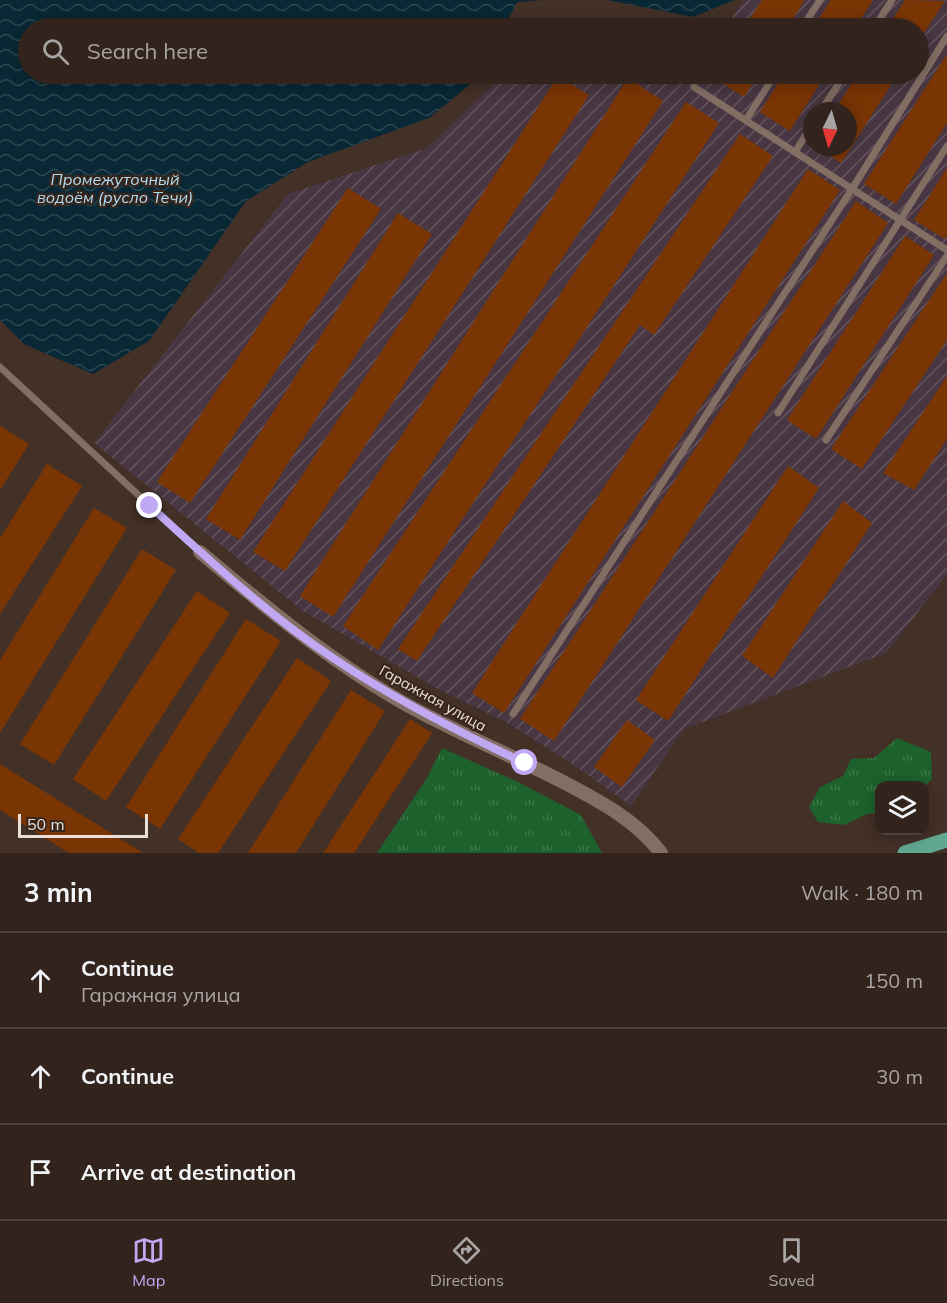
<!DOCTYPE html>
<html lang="en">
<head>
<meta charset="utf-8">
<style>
  :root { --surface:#32241d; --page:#3a2c26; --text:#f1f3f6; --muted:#a8a4a4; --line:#4d413b; --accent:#c0a8f3 }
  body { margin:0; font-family:Mulish,sans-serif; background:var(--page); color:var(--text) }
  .controls { position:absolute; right:18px; bottom:18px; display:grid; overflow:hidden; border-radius:12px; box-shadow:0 3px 15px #0003 }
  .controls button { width:54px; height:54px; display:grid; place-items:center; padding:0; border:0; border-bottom:2px solid var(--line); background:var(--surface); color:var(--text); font:30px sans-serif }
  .compass { position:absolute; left:803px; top:102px; width:54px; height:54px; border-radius:50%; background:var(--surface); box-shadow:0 3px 15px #0003; rotate:185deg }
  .scale { position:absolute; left:18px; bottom:15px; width:130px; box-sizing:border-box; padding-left:6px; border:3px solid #eaded8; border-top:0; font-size:16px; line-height:21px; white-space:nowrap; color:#eaded8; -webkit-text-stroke:4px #38261d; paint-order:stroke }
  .stop { position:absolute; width:18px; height:18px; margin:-14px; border:4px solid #c0a8f3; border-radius:50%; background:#fff }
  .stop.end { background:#c0a8f3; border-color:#fff; box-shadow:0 2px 6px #0008 }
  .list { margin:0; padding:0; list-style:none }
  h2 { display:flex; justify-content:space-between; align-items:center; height:78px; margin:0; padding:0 24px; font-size:26px }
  h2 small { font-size:20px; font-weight:400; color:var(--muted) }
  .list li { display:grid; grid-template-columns:39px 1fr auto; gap:18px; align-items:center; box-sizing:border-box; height:96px; padding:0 24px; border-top:2px solid var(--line) }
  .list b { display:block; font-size:22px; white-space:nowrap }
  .list p { margin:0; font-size:20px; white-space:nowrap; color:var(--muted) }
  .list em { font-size:20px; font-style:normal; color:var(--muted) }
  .icon { flex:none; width:33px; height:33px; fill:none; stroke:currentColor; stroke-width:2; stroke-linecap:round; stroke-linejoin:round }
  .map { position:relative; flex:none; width:947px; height:853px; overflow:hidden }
  .search { position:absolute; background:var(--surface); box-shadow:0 3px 15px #0003; left:18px; right:18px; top:18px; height:66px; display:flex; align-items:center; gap:15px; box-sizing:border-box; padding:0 21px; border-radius:33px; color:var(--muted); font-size:22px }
  .sheet { height:366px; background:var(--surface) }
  nav { display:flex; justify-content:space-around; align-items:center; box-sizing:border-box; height:84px; border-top:2px solid var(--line); background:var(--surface); font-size:16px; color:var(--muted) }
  nav a { display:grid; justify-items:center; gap:3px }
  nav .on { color:var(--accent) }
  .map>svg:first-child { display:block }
  .industrial { fill:url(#industrial-furrows); fill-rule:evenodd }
  .grass { fill:url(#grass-tufts) }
  .water { fill:url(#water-waves) }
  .building { fill:#7a3504 }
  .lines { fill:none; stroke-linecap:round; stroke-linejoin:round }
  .service { stroke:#836e64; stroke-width:7 }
  .minor { stroke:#836e64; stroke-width:14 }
  .primary { stroke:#60a892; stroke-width:15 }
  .route { stroke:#c0a8f3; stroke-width:8 }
  .labels { text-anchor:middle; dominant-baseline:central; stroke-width:4.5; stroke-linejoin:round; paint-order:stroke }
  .street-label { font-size:15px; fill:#eaded8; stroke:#38261d }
  .water-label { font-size:16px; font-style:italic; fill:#afdcf3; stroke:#38261d }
</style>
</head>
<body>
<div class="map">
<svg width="947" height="853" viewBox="0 0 947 853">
  <defs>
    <pattern id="industrial-furrows" width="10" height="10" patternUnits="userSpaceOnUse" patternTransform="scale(1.5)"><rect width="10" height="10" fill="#483742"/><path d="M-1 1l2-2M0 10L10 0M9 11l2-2" fill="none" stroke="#63545d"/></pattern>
    <pattern id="grass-tufts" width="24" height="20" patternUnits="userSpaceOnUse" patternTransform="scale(1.5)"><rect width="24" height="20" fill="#1d612c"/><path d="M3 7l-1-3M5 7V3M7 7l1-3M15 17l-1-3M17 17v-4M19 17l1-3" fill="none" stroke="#3e774a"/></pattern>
    <pattern id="water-waves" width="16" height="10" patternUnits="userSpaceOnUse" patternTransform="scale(1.5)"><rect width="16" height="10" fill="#082835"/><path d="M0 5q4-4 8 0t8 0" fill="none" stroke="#2c4752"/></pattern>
  </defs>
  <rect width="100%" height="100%" fill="#433027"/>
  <path class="industrial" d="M744,0H947V575L886,653L684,729L631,806L574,765L504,721L438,689L303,611L94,443L288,194L427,148L504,74H918V28H637L732,18ZM812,111H848V147H812Z"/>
  <g class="grass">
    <path d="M897,738L931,752L932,779L925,786H880L879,813L867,814L844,825L818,822L809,807L820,787L843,776L851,759L874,758Z"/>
    <path d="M442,748L518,782L581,815L602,853H377L427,778Z"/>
  </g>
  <g class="water">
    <path d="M0,0H544L517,2L504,28H28V74H483L429,118L308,162L246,201L149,341L93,374L24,344L0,320Z"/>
    <path d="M607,0H735L693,17Z"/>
  </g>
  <g class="building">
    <path d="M762,0H805L787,28H744Z"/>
    <path d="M831,0H873L855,28H813Z"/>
    <path d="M905,0L945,1L918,42V28H887Z"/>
    <path d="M947,54V123L896,204L864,184Z"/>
    <path d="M716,74H759L744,97L713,77Z"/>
    <path d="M784,74H826L790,131L760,112Z"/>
    <path d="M858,74H898L841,163L817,147H848V111H834Z"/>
    <path d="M558,76L589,95L285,571L253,552Z"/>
    <path d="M628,78L663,101L333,617L300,596Z"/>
    <path d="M686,102L719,123L378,650L343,626Z"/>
    <path d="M740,134L773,156L654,335L640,325L417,661L398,649Z"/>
    <path d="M947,168V235L945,239L914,220Z"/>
    <path d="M808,169L840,190L504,713L472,693Z"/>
    <path d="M348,188L381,209L190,503L157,482Z"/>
    <path d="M856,201L888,223L554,741L520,719Z"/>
    <path d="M398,213L432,234L240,540L206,519Z"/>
    <path d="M905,236L934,255L816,439L787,420Z"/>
    <path d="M947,273V340L862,469L831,449Z"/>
    <path d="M947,376V439L914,490L883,473Z"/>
    <path d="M0,426L29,444L0,490Z"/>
    <path d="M47,464L82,486L0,614V538Z"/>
    <path d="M788,466L819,488L668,721L636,700Z"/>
    <path d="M843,501L872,523L773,678L742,656Z"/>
    <path d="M94,508L127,528L0,733V660Z"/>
    <path d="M142,549L176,570L54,765L20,744Z"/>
    <path d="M197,591L230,613L106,801L73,779Z"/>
    <path d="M246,619L281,641L160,829L126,807Z"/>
    <path d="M297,658L331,681L218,853H199L178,839Z"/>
    <path d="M351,690L385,711L296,853H248Z"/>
    <path d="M410,719L432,733L354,853H323Z"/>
    <path d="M627,720L655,740L622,787L594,767Z"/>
    <path d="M0,764L143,853H69L0,810Z"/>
  </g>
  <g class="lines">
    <g class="service">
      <path d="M802,28L820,0"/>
      <path d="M874,28L892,0"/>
      <path d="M694,87L947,250"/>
      <path d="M821,111L845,74"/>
      <path d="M746,120L775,74"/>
      <path d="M795,152L812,125"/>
      <path d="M0,367L200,552"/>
      <path d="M778,413L947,146"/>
      <path d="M826,440L947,256"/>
      <path d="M513,714L852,189L947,36"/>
    </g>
    <path class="minor" d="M200,552C264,606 328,659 400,701C454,732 512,755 567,784C601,802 637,821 661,853"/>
    <path class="primary" d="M905,853L947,840"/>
  </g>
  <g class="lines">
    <path class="route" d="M150,506C208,559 267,614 333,658C394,699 458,732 525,763"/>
  </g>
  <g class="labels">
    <g class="street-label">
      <text transform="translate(433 698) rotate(29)">Гаражная улица</text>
    </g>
    <g class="water-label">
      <text x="115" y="179">Промежуточный<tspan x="115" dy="18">водоём (русло Течи)</tspan></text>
    </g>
  </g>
</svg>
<div class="controls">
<button><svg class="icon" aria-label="layers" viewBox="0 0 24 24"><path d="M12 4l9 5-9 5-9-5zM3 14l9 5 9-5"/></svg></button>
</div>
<svg class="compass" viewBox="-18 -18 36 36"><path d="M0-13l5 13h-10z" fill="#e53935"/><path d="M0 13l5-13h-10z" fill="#a8a4a4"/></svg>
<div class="scale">50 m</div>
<div class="stop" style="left:525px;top:763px"></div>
<div class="stop end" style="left:150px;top:506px"></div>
<div class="search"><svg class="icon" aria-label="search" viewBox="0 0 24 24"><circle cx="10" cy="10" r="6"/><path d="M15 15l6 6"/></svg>Search here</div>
</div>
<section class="sheet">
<h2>3 min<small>Walk · 180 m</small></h2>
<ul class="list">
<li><svg class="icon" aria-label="ahead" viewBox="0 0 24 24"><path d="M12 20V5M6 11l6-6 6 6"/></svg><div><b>Continue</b><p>Гаражная улица</p></div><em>150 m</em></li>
<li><svg class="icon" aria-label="ahead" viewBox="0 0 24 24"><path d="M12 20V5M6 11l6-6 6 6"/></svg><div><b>Continue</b></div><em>30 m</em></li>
<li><svg class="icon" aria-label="arrive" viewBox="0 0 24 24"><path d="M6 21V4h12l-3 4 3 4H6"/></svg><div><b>Arrive at destination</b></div></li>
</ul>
</section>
<nav>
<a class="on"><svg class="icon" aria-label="map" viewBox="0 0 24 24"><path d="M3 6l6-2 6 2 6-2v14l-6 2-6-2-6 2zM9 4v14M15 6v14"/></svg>Map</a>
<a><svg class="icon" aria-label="directions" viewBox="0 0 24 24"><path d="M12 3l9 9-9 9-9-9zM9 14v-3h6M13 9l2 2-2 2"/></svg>Directions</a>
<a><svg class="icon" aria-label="saved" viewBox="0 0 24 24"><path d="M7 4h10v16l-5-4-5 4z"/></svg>Saved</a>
</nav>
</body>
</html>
